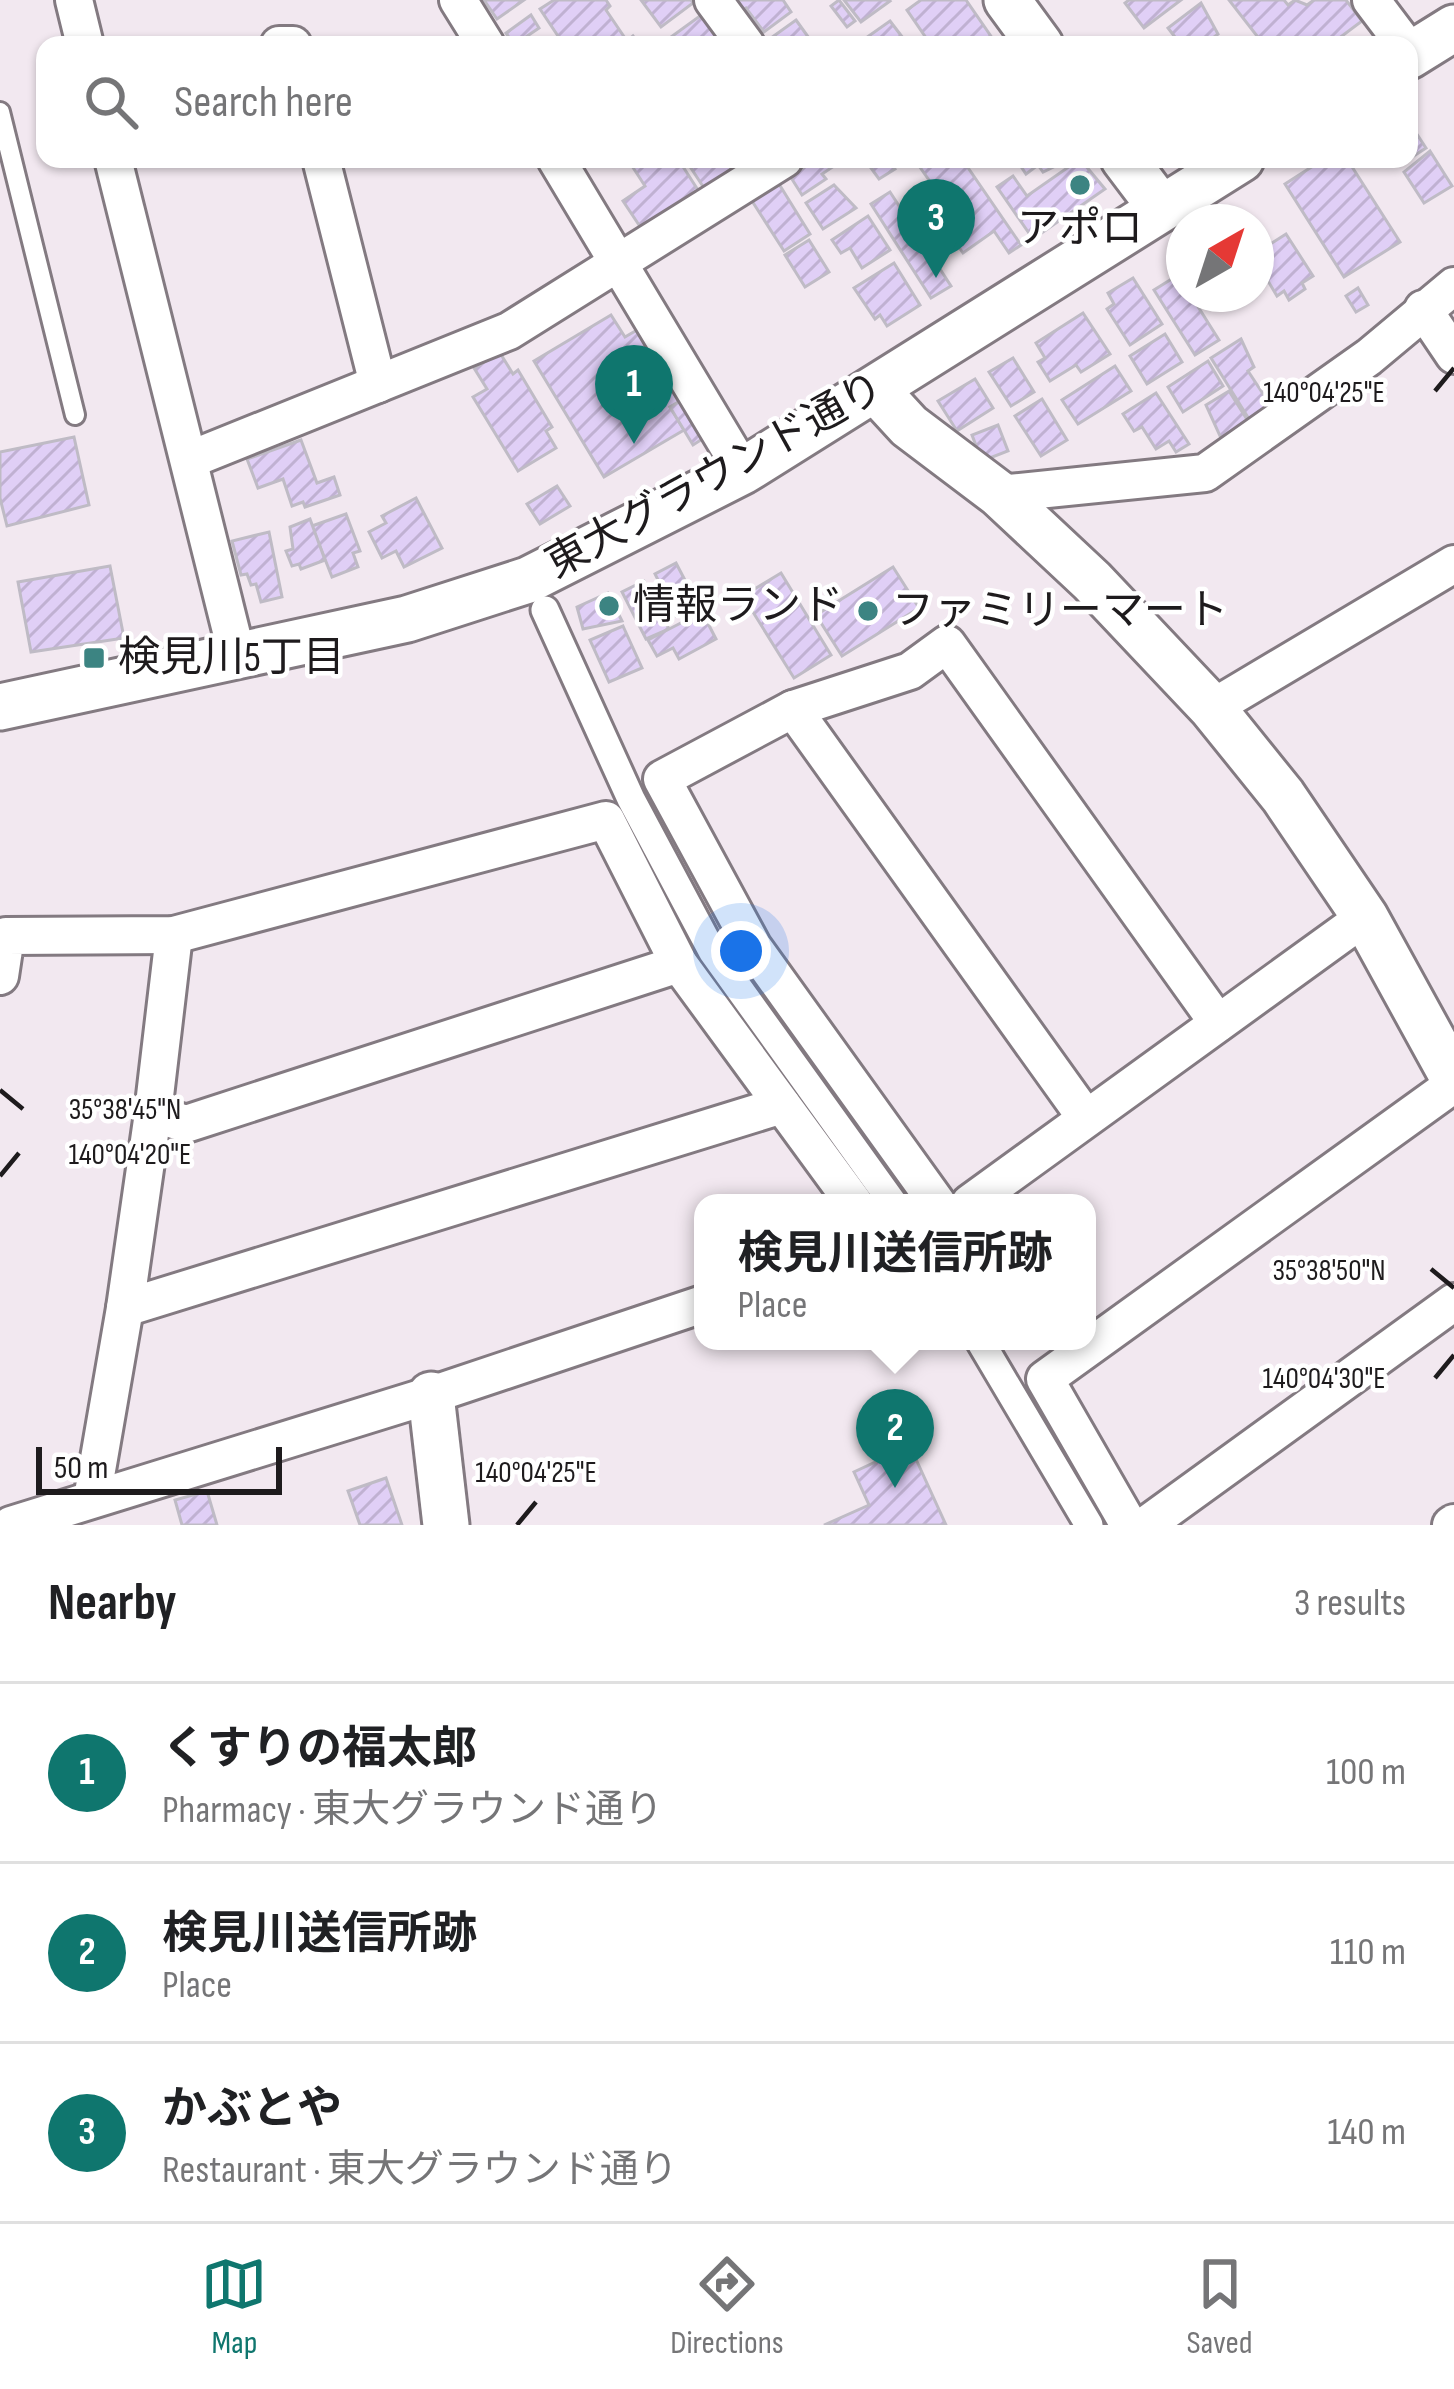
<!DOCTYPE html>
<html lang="en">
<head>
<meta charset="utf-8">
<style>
  :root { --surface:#fff; --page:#f6f6f6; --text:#202124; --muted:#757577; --line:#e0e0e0; --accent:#0f766e }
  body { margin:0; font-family:"Sofia Sans Condensed","Noto Sans JP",sans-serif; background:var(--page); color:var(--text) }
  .compass { position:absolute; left:1166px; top:204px; width:108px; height:108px; border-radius:50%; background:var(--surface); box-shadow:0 3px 9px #0004; rotate:39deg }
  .scale { position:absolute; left:36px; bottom:30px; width:246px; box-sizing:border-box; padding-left:12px; border:6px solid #1e1b1d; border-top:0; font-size:33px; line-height:42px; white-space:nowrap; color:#1e1b1d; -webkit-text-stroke:9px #fff; paint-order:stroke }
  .you { position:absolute; left:741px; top:951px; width:42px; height:42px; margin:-30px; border:9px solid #fff; border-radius:50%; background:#1a73e8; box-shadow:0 0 0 18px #1a73e833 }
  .badge { display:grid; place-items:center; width:78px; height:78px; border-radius:50%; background:var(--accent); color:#fff; font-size:39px; font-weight:700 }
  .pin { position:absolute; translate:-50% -99px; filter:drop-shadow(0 3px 6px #0008) }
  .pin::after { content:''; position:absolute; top:63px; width:42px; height:36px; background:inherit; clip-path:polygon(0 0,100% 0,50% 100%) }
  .popup { position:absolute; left:694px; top:1194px; width:402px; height:156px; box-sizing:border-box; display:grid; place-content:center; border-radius:24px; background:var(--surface); filter:drop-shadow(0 3px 9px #0005); font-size:39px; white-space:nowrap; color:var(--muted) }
  .popup b { font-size:45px; color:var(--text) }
  .popup::after { content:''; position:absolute; left:50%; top:100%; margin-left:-24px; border:24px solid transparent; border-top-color:var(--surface) }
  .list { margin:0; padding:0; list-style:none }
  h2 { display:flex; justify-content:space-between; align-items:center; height:156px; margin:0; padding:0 48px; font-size:51px }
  h2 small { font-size:39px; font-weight:400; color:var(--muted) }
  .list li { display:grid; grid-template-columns:78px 1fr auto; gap:36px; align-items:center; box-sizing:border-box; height:180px; padding:0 48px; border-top:3px solid var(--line) }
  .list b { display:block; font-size:45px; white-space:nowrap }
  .list p { margin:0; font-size:39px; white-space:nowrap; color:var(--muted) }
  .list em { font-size:39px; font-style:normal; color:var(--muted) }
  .icon { flex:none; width:66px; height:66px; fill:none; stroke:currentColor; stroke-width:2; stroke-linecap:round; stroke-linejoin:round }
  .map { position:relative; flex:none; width:1454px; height:1525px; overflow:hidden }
  .search { position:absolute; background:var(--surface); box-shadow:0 3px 9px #0004; left:36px; right:36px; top:36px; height:132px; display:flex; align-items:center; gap:30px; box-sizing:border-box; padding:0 42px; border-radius:24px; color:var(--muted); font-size:45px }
  .sheet { height:696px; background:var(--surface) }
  nav { display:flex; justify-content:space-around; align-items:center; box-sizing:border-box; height:168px; border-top:3px solid var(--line); background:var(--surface); font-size:33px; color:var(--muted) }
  nav a { display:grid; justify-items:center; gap:6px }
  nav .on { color:var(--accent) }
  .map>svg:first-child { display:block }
  .building { fill:url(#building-hatch); stroke:#bfbbc5; stroke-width:3 }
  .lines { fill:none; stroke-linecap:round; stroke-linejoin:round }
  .service-casing { stroke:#837a81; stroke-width:24 }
  .pedestrian-casing { stroke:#837a81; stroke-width:33 }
  .minor-casing { stroke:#837a81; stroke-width:42 }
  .tertiary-casing { stroke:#837a81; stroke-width:51 }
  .service { stroke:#fff; stroke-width:18 }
  .pedestrian { stroke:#fff; stroke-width:27 }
  .minor { stroke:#fff; stroke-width:36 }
  .tertiary { stroke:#fff; stroke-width:45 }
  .ticks { fill:none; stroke:#1e1b1d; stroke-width:4.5 }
  .poi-dot { fill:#3c8482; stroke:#fff; stroke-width:4.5 }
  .labels { text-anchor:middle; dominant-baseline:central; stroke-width:9; stroke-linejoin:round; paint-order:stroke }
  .poi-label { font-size:42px; fill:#1e1b1d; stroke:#fff; text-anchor:start }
  .street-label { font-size:42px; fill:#1e1b1d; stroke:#fff }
  .ticks-label { font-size:30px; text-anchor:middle; fill:#1e1b1d; stroke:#fff; stroke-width:9; stroke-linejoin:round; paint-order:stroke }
</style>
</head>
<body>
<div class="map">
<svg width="1454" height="1525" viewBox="0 0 1454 1525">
  <defs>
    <pattern id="building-hatch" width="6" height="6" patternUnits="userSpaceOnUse" patternTransform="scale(3)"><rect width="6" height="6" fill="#e0cff6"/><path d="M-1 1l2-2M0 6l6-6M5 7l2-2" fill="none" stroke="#c0b1d2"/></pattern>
  </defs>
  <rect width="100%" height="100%" fill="#f2e8f0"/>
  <g class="building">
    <path d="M484,0H524L497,19Z"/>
    <path d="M554,0H606L610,6L606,10L627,41L633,36L640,45H564L540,9Z"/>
    <path d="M641,0H691L693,3L661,27Z"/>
    <path d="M729,0H783L791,12L764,32L746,8L739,13Z"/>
    <path d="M839,0L855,21L847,27L831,6Z"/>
    <path d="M844,0H889L890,1L861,22Z"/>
    <path d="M921,0H966L997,45H931L907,10Z"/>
    <path d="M1129,0H1181L1144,28L1125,3Z"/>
    <path d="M1229,0H1284L1288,5L1295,0L1307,5L1314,0H1346L1362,21L1330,45H1264Z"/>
    <path d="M1201,3L1218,34L1204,45H1181L1168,28Z"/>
    <path d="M704,13L727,45H660Z"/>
    <path d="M531,15L539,28L514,45L506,33Z"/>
    <path d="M796,20L814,45H765L764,43Z"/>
    <path d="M890,21L903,38L893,45H867L863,40Z"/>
    <path d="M1409,122L1426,148L1409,159Z"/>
    <path d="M1430,151L1452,186L1424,203L1404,172Z"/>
    <path d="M642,159H678L698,190L641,228L623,201L645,186L632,166Z"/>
    <path d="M685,159H733L737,165L704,188Z"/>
    <path d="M817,159L837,164L822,174L826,179L802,195L790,176Z"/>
    <path d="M889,159L895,169L879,179L871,168Z"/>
    <path d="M922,159H962L1021,245L1009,253L994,231L963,253L924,198L936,190L917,163Z"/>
    <path d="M1016,159H1070L1043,172L1038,165L1026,174Z"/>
    <path d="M1080,159L1105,189L1033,239L997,187L1013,176L1027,196Z"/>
    <path d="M1324,159H1347L1400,242L1344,277L1285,184Z"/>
    <path d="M779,184L810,234L784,251L752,201Z"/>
    <path d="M834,185L856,208L823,229L806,203Z"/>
    <path d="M890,192L951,286L931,298L871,204Z"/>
    <path d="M868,216L890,250L862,268L850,248L841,253L832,240Z"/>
    <path d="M1286,234L1313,276L1302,283L1305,289L1289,300L1284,291L1277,296L1262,271L1268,267L1258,252Z"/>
    <path d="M809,240L829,272L805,287L785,255Z"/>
    <path d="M894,263L920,305L887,326L880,315L875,319L854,288Z"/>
    <path d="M1178,275L1184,294H1190L1219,340L1195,355L1154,290Z"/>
    <path d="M1133,278L1162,324L1130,345L1107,309L1114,304L1108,293Z"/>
    <path d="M1358,288L1368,305L1356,312L1346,296Z"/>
    <path d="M1083,313L1110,354L1081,372L1076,365L1050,381L1038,362L1045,358L1036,343Z"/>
    <path d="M611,315L625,337L637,330L679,402L670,407L684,430L604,477L534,361Z"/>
    <path d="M1165,334L1182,362L1147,384L1130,356Z"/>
    <path d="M1241,339L1254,367L1248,371L1271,406L1249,419L1211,358Z"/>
    <path d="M500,353L513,374L518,370L552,427L546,431L556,448L518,471L473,397L487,389L474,368Z"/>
    <path d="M1013,358L1034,392L1011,406L989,372Z"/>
    <path d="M1208,361L1223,386L1183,412L1168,387Z"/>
    <path d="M1115,366L1131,391L1078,424L1062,400Z"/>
    <path d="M975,379L993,408L957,431L938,401Z"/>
    <path d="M1229,391L1248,421L1221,438L1206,405Z"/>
    <path d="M1156,393L1189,444L1176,452L1169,441L1156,449L1142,427L1134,431L1123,414Z"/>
    <path d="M685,398L707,436L693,445L670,407Z"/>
    <path d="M1042,399L1067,440L1041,456L1015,416Z"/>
    <path d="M998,425L1008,451L982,461L972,435Z"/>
    <path d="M74,437L89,505L7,526L0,498V452Z"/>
    <path d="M301,440L317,483L334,477L340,495L305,507L303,502L292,506L283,479L258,488L247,459Z"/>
    <path d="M557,486L570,506L540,524L527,504Z"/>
    <path d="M416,498L442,548L404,567L396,551L382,558L369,532L386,523L382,516Z"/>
    <path d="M346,514L360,551L353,553L358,567L332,577L312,526Z"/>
    <path d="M310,519L325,560L301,569L299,564L292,566L286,551L293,549L290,527Z"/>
    <path d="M269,532L282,597L261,602L256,584L251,585L247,574L241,575L232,541Z"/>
    <path d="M676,563L698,605L676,616L655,574Z"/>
    <path d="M110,566L124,638L31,652L18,582Z"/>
    <path d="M893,567L919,608L842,656L816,615Z"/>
    <path d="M781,573L831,655L794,678L743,596Z"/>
    <path d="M644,581L669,629L646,639L622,592Z"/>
    <path d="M608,593L622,621L583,629L577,607Z"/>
    <path d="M702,612L716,639L679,659L673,648L657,656L648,640Z"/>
    <path d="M623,626L642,668L609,682L590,640Z"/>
    <path d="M910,1446L946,1525H824L869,1505L854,1472Z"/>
    <path d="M386,1478L402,1525H360L348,1491Z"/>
    <path d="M207,1491L217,1525H182L175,1500Z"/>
  </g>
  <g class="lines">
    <g class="service-casing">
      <path id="service" d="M0,112L75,415"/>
    </g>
    <g class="pedestrian-casing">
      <g id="pedestrian">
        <path d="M545,610L631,799L712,951L893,1203"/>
        <path d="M980,1341L1089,1525"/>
      </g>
    </g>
    <g class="minor-casing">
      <g id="minor">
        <path d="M74,0L85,45"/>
        <path d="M458,0L486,45"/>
        <path d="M713,0L746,45"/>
        <path d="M1371,0L1405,45"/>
        <path d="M279,45H293"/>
        <path d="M113,159L238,659"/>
        <path d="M321,159L378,384"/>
        <path d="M556,159L743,471"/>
        <path d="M1423,309L1454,355"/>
        <path d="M189,460L509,331L784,159"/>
        <path d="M999,494L1205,473L1369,357L1454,286"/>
        <path d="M1212,708L1454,564"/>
        <path d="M793,709L910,671L947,644L1218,1023"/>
        <path d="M174,935L153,1113L186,1124L679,964"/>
        <path d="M0,976L6,936L174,935L606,820L679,964L854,1203"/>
        <path d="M153,1113L125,1308L782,1105"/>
        <path d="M937,1203L753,947L662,779L793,709L1086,1118"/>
        <path d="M970,1203L1365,917"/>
        <path d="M92,1499L125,1308"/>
        <path d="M11,1525L431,1395L703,1304"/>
        <path d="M1129,1525L1045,1379L1454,1084"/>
        <path d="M1146,1525L1454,1302"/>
        <path d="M1451,1525L1454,1523"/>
      </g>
    </g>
    <g class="tertiary-casing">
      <g id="tertiary">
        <path d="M1007,0L1040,45"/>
        <path d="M1409,56L1454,28"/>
        <path d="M1124,159L1161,208"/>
        <path d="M875,389L909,426L999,494L1092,581L1212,708L1283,796L1365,917L1454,1079"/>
        <path d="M0,707L407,619L528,580L743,471L1241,159"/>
        <path d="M431,1395L446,1525"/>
      </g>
    </g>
    <use href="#service" class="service"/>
    <use href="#pedestrian" class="pedestrian"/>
    <use href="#minor" class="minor"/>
    <use href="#tertiary" class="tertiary"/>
  </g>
  <path class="ticks" d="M1435,391L1454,368M0,1090L23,1109M0,1176L19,1153M1431,1269L1454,1288M1435,1378L1454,1355M517,1525L536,1502"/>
  <g class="poi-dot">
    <circle cx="1080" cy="185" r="12"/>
    <circle cx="609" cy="606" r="12"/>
    <circle cx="868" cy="611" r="12"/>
    <rect x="82" y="646" width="24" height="24" rx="6"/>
  </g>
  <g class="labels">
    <g class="poi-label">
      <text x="1080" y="229" text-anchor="middle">アポロ</text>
      <text x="633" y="606">情報ランド</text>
      <text x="892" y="611">ファミリーマート</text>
      <text x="118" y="658">検見川5丁目</text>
    </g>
    <g class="street-label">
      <text transform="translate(715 476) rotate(-29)">東大グラウンド通り</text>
    </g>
  </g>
  <g class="ticks-label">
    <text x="1324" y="402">140°04'25"E</text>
    <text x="125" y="1119">35°38'45"N</text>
    <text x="130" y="1164">140°04'20"E</text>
    <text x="1329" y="1280">35°38'50"N</text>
    <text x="1324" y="1388">140°04'30"E</text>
    <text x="536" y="1482">140°04'25"E</text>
  </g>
</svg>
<svg class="compass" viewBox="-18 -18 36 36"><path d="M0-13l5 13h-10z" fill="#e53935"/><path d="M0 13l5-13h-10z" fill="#757577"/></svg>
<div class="scale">50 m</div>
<div class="you"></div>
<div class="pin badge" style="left:634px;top:444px">1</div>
<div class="pin badge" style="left:895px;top:1488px">2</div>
<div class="popup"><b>検見川送信所跡</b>Place</div>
<div class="pin badge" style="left:936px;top:278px">3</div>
<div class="search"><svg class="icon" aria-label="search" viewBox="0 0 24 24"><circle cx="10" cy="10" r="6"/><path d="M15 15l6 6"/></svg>Search here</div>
</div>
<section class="sheet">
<h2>Nearby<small>3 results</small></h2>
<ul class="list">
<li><span class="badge">1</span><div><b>くすりの福太郎</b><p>Pharmacy · 東大グラウンド通り</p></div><em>100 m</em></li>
<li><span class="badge">2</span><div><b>検見川送信所跡</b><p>Place</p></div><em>110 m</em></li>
<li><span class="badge">3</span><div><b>かぶとや</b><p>Restaurant · 東大グラウンド通り</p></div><em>140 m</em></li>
</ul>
</section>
<nav>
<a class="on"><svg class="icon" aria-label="map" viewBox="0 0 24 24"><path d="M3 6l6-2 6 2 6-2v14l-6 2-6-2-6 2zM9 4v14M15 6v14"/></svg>Map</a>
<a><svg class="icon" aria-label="directions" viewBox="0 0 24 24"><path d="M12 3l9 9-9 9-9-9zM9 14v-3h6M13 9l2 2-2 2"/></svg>Directions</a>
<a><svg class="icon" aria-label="saved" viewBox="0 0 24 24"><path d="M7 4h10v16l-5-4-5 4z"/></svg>Saved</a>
</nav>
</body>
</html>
